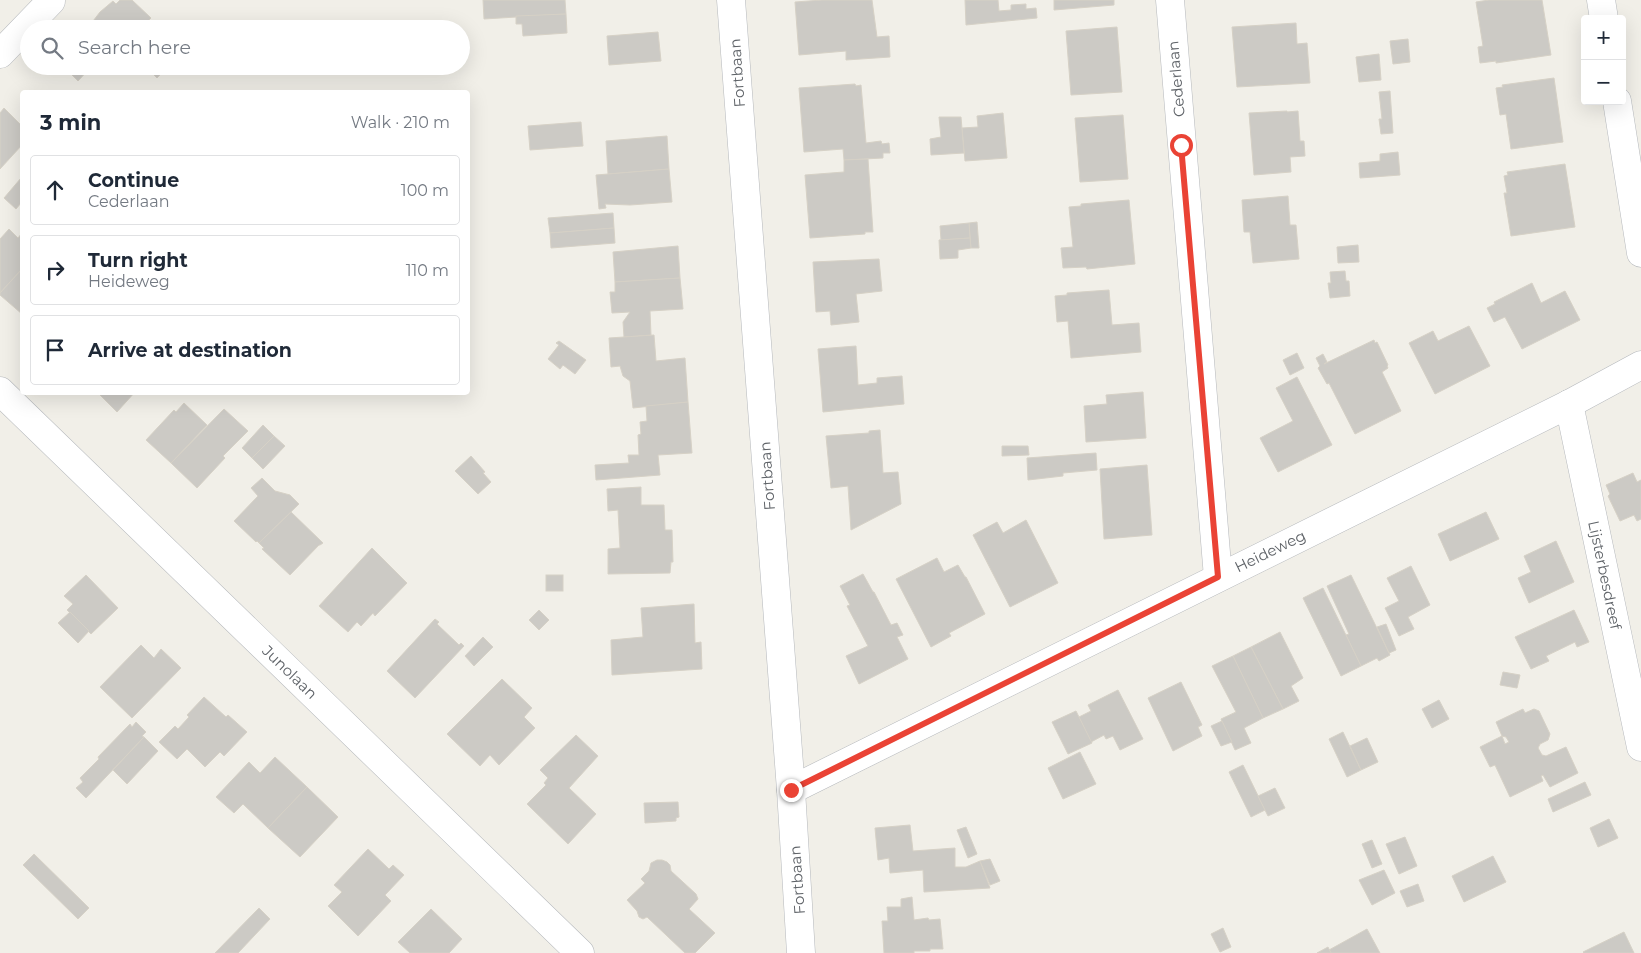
<!DOCTYPE html>
<html lang="en">
<head>
<meta charset="utf-8">
<style>
  :root { --surface:#fff; --page:#f6f6f7; --text:#1f2937; --muted:#747a83; --line:#e0e1e3 }
  body { margin:0; font-family:Montserrat,sans-serif; background:var(--page); color:var(--text) }
  .controls { position:absolute; right:15px; top:15px; display:grid; overflow:hidden; border-radius:5px; box-shadow:0 5px 20px #0002 }
  .controls button { width:45px; height:45px; display:grid; place-items:center; padding:0; border:0; border-bottom:1px solid var(--line); background:var(--surface); color:var(--text); font:25px sans-serif }
  .stop { position:absolute; width:15px; height:15px; margin:-11px; border:4px solid #ea4335; border-radius:50%; background:#fff }
  .stop.end { background:#ea4335; border-color:#fff; box-shadow:0 1px 5px #0008 }
  .list { margin:0; padding:0; list-style:none }
  h2 { display:flex; justify-content:space-between; align-items:center; height:65px; margin:0; padding:0 20px; font-size:21px }
  h2 small { font-size:16px; font-weight:400; color:var(--muted) }
  .list li { display:grid; grid-template-columns:32px 1fr auto; gap:15px; align-items:center; box-sizing:border-box; height:70px; margin:0 10px 10px; padding:0 10px; border:1px solid var(--line); border-radius:5px }
  .list b { display:block; font-size:19px; white-space:nowrap }
  .list p { margin:0; font-size:16px; white-space:nowrap; color:var(--muted) }
  .list em { font-size:16px; font-style:normal; color:var(--muted) }
  .icon { flex:none; width:28px; height:28px; fill:none; stroke:currentColor; stroke-width:2; stroke-linecap:round; stroke-linejoin:round }
  .map { position:relative; flex:none; width:1641px; height:953px; overflow:hidden }
  .search { position:absolute; background:var(--surface); box-shadow:0 5px 20px #0002; left:20px; top:20px; width:450px; height:55px; display:flex; align-items:center; gap:12px; box-sizing:border-box; padding:0 18px; border-radius:28px; color:var(--muted); font-size:19px }
  .panel { position:absolute; background:var(--surface); box-shadow:0 5px 20px #0002; left:20px; top:90px; width:450px; height:305px; border-radius:5px }
  .map>svg:first-child { display:block }
  .building { fill:#cccac5; stroke:#d6d1c6 }
  .lines { fill:none; stroke-linecap:round; stroke-linejoin:round }
  .minor-casing { stroke:#b5b8bc; stroke-width:29 }
  .minor { stroke:#fff; stroke-width:28 }
  .route { stroke:#ea4335; stroke-width:6 }
  .labels { text-anchor:middle; dominant-baseline:central; stroke-width:4; stroke-linejoin:round; paint-order:stroke }
  .street-label { font-size:15px; fill:#5f6368; stroke:#fff }
</style>
</head>
<body>
<div class="map">
<svg width="1641" height="953" viewBox="0 0 1641 953">
  <rect width="100%" height="100%" fill="#f1efe8"/>
  <g class="building">
    <path d="M120,0H132L151,18L143,26L145,29H87L100,12L113,1L116,4Z"/>
    <path d="M483,0H565L566,14L484,19Z"/>
    <path d="M822,0H872L877,37L889,36L890,57L846,60V51L799,55L795,2Z"/>
    <path d="M965,0H998L999,11L1011,10V5L1026,4V9L1036,8L1037,18L966,25Z"/>
    <path d="M1054,0H1114V5L1054,10Z"/>
    <path d="M1489,0H1542L1551,55L1496,63V61L1480,63L1478,47L1483,46L1476,2Z"/>
    <path d="M566,14L567,33L523,36L522,24H516V16Z"/>
    <path d="M1296,23L1297,44L1307,43L1310,83L1237,87L1232,27Z"/>
    <path d="M1117,27L1122,92L1071,95L1066,31Z"/>
    <path d="M658,32L661,61L609,65L607,36Z"/>
    <path d="M1408,39L1410,62L1393,64L1390,41Z"/>
    <path d="M1379,54L1381,80L1359,82L1356,57Z"/>
    <path d="M63,66H86L89,69L78,81Z"/>
    <path d="M94,66H109L102,74Z"/>
    <path d="M145,66H168L157,78Z"/>
    <path d="M1554,78L1563,142L1511,149L1506,114L1500,115L1496,88L1503,87L1502,85Z"/>
    <path d="M855,84L856,86L861,85L866,143L881,141L882,144L889,143L890,153H883V158L844,160L843,149L804,152L799,88Z"/>
    <path d="M1390,91L1393,133L1381,134L1379,119H1382L1379,92Z"/>
    <path d="M4,108L22,126V145L0,169V113Z"/>
    <path d="M1287,111V112L1298,111L1300,141H1304L1305,156L1290,157L1291,172L1254,175L1249,113Z"/>
    <path d="M1003,113L1007,158L965,161L962,128L978,127L977,116Z"/>
    <path d="M1123,115L1128,179L1080,182L1075,118Z"/>
    <path d="M939,117H961L964,153L931,155L930,139L941,137Z"/>
    <path d="M581,122L583,146L530,150L528,126Z"/>
    <path d="M667,136L669,169L608,174L606,141Z"/>
    <path d="M1398,152L1400,175L1360,178L1359,163L1380,161V154Z"/>
    <path d="M868,159L873,232H865V234L810,238L805,175L844,172V160Z"/>
    <path d="M1565,164L1575,227L1511,236L1504,193H1507L1504,176L1508,175L1507,172Z"/>
    <path d="M669,169L672,202L630,205L605,204L606,208L599,209L596,175Z"/>
    <path d="M21,178L22,180V204L21,203L16,209L4,198Z"/>
    <path d="M1288,196L1290,225H1296L1299,259L1253,263L1250,232H1244L1242,200Z"/>
    <path d="M1129,200L1135,264L1087,269L1086,267L1063,268L1061,248L1073,247L1069,207L1081,206V204Z"/>
    <path d="M613,213L614,228L550,233L548,218Z"/>
    <path d="M977,222L979,248H971L969,223Z"/>
    <path d="M969,223L970,238L941,240L940,226Z"/>
    <path d="M614,228L615,243L551,248L550,233Z"/>
    <path d="M9,229L18,238L22,233V269L0,293V239Z"/>
    <path d="M970,238L971,248L958,250V258L940,259L939,240Z"/>
    <path d="M1358,245L1359,262L1338,263L1337,247Z"/>
    <path d="M678,246L680,278L615,282L613,252Z"/>
    <path d="M879,259L882,291L856,294L859,322L831,325L830,311L816,312L813,262Z"/>
    <path d="M22,269V314L0,295V293Z"/>
    <path d="M1345,271L1346,281H1349L1350,296L1330,298L1328,283H1331L1330,272Z"/>
    <path d="M680,278L683,309L650,311L651,335L624,337L623,322L630,312L612,313L610,292H615V282Z"/>
    <path d="M1532,283L1541,303L1565,291L1580,320L1522,349L1505,317L1494,322L1487,308L1495,304L1494,302Z"/>
    <path d="M1109,290L1112,325L1139,323L1141,352L1071,358L1068,321L1057,322L1055,296L1067,295V293Z"/>
    <path d="M1469,326L1490,366L1435,394L1409,343L1433,331L1438,341Z"/>
    <path d="M654,335L656,361L685,358L688,402L633,408L630,381L623,376L620,366L611,367L609,338Z"/>
    <path d="M1374,340L1375,343L1377,342L1388,365L1387,366L1388,368L1382,372L1401,411L1355,434L1329,383L1327,384L1318,368L1320,366L1316,358L1323,354L1327,362L1324,364Z"/>
    <path d="M559,341L586,360L575,374L563,365L560,369L548,359L559,345L556,343Z"/>
    <path d="M856,346L858,385L877,383V378L902,376L904,404L823,412L818,349Z"/>
    <path d="M1297,353L1304,368L1290,375L1283,360Z"/>
    <path d="M1297,377L1332,445L1278,472L1260,438L1293,421L1276,388Z"/>
    <path d="M97,392H135L117,412Z"/>
    <path d="M1143,392L1146,438L1086,442L1084,406L1107,404L1106,395Z"/>
    <path d="M688,402L692,453L658,455L660,475L596,480L595,465L629,463L628,455H639L638,435L641,434L640,422L647,421L646,406Z"/>
    <path d="M184,403L207,425L171,463L146,440L174,410L176,412Z"/>
    <path d="M224,409L248,431L223,456L225,458L197,488L171,463Z"/>
    <path d="M263,425L274,436L252,458L242,448Z"/>
    <path d="M880,430L883,473L898,472L901,504L851,530L848,486L831,488L826,436L869,433V431Z"/>
    <path d="M274,436L285,446L263,469L252,458Z"/>
    <path d="M1002,446H1028L1029,455L1002,456Z"/>
    <path d="M1096,453L1097,470L1063,473V476L1028,480L1027,458Z"/>
    <path d="M471,456L485,472L483,473L491,482L478,494L455,471Z"/>
    <path d="M1147,465L1152,535L1104,539L1100,469Z"/>
    <path d="M1633,473L1637,482L1641,480V519L1637,521L1634,515L1620,521L1608,496L1610,494L1606,485Z"/>
    <path d="M262,478L275,491L290,495L299,504L259,543L257,541L256,542L234,521L258,496L251,488Z"/>
    <path d="M641,487V505H664L665,530H672L673,562H671L670,573L608,574V549L620,548L618,510L608,511L607,489Z"/>
    <path d="M291,512L323,543L320,545H319L290,575L262,549L264,548L259,543Z"/>
    <path d="M1486,512L1499,539L1450,561L1438,534Z"/>
    <path d="M1026,520L1058,583L1010,607L973,535L997,522L1003,533Z"/>
    <path d="M1556,541L1574,582L1529,603L1518,578L1531,572L1524,556Z"/>
    <path d="M372,548L407,583L375,616L373,613L361,626L357,622L348,632L319,606Z"/>
    <path d="M937,558L944,572L958,565L965,577H966L985,614L949,633L951,636L931,647L896,579Z"/>
    <path d="M1411,566L1430,605L1408,617L1414,629L1399,636L1385,608L1399,601L1387,578Z"/>
    <path d="M863,574L873,592H874L891,625L897,623L903,635L897,637L908,659L859,684L846,656L868,646L847,606L850,605L840,586Z"/>
    <path d="M86,575L118,608L91,634L67,610L73,604L64,596Z"/>
    <rect x="546" y="575" width="17" height="16"/>
    <path d="M1351,575L1390,655L1379,661L1377,658L1361,666L1346,635L1349,634L1327,586Z"/>
    <path d="M1323,588L1361,666L1341,676L1303,598Z"/>
    <path d="M694,604L695,643L701,642L702,669L612,675L611,640L643,637L641,608Z"/>
    <path d="M539,610L549,620L539,630L529,620Z"/>
    <path d="M1574,610L1589,642L1577,647L1575,642L1546,656L1549,661L1531,669L1515,637Z"/>
    <path d="M70,612L89,631L78,643L58,623Z"/>
    <path d="M435,619L439,622L437,624L459,645L461,643L464,646L415,698L387,671Z"/>
    <path d="M1386,624L1396,650L1389,653L1377,627Z"/>
    <path d="M1280,632L1303,678L1291,686L1299,701L1283,709L1251,647Z"/>
    <path d="M483,637L493,647L474,666L465,656Z"/>
    <path d="M141,645L154,658L161,649L181,668L132,718L100,687Z"/>
    <path d="M1251,647L1283,709L1263,718L1233,656Z"/>
    <path d="M1233,656L1263,718L1244,728L1251,743L1235,750L1221,719L1236,712L1212,666Z"/>
    <path d="M1503,672L1520,675L1517,688L1500,685Z"/>
    <path d="M502,679L532,708L524,717L535,728L499,765L490,755L480,766L447,734Z"/>
    <path d="M1181,682L1202,725L1198,727L1202,736L1173,751L1148,698Z"/>
    <path d="M1118,690L1143,739L1120,750L1113,736L1106,739L1104,735L1091,742L1079,717L1091,711L1088,705Z"/>
    <path d="M204,697L226,717L228,715L247,732L224,756L220,752L205,767L187,749L177,759L159,742L175,726L178,729L189,717L187,715Z"/>
    <path d="M1439,700L1449,719L1432,728L1422,709Z"/>
    <path d="M1523,709L1525,713L1534,709L1539,711L1550,734L1548,740L1540,744L1538,748L1542,755L1546,756L1566,747L1578,773L1550,787L1543,775L1541,776L1543,781L1510,797L1495,765L1490,767L1480,747L1502,736L1505,744L1509,742L1506,737L1502,736L1496,722Z"/>
    <path d="M1076,711L1092,743L1068,754L1052,722Z"/>
    <path d="M1222,721L1232,742L1221,746L1211,726Z"/>
    <path d="M136,722L146,732L142,736L144,737L86,798L76,788L83,782L80,778L99,759L98,757L130,724L132,727Z"/>
    <path d="M1343,732L1361,770L1347,777L1329,739Z"/>
    <path d="M576,735L598,756L569,788L596,814L568,844L527,804L546,785L544,783L548,778L540,770Z"/>
    <path d="M144,737L158,751L127,784L113,770Z"/>
    <path d="M1367,738L1378,762L1361,770L1350,746Z"/>
    <path d="M1080,752L1096,784L1063,799L1048,768Z"/>
    <path d="M275,757L307,787L268,828L243,804L234,813L216,797L249,762L260,773Z"/>
    <path d="M1243,765L1265,810L1251,817L1229,772Z"/>
    <path d="M1585,782L1591,795L1553,812L1548,799Z"/>
    <path d="M307,787L338,817L300,857L268,828Z"/>
    <path d="M1275,788L1285,808L1268,816L1258,796Z"/>
    <path d="M678,802L679,817L676,818V821L645,823L644,803Z"/>
    <path d="M1609,819L1618,838L1598,847L1590,828Z"/>
    <path d="M910,825L913,851L955,848V867H966L980,861L990,888L924,892L923,870L890,873L889,858L878,860L875,828Z"/>
    <path d="M966,827L977,854L968,858L957,830Z"/>
    <path d="M1405,837L1417,866L1399,874L1386,844Z"/>
    <path d="M1372,840L1382,864L1372,868L1362,844Z"/>
    <path d="M368,849L389,869L393,865L404,875L385,895L391,901L358,936L328,906L342,892L334,885Z"/>
    <path d="M34,854L89,908L78,919L23,865Z"/>
    <path d="M1493,856L1506,882L1464,902L1452,876Z"/>
    <path d="M990,859L1000,881L990,885L980,861Z"/>
    <path d="M657,860H662L667,862L670,865L671,871L696,894L698,899L689,909L715,933L695,953H685L647,917L643,919L639,917L637,911L627,900L645,883L641,879L649,871L651,863Z"/>
    <path d="M1384,870L1395,893L1372,905L1359,880Z"/>
    <path d="M1418,884L1424,901L1407,907L1400,891Z"/>
    <path d="M912,897L914,920L928,918L929,920L940,919L943,949H930V951H914V953H884L882,921H888L887,907H901V899Z"/>
    <path d="M259,908L270,919L238,953H215Z"/>
    <path d="M431,909L462,939L449,953H410L398,942Z"/>
    <path d="M1223,928L1231,947L1220,952L1211,934Z"/>
    <path d="M1367,929L1380,953H1331L1329,950Z"/>
    <path d="M1624,932L1634,953H1584L1583,952Z"/>
    <path d="M1328,947L1331,953H1317Z"/>
  </g>
  <g class="lines">
    <g class="minor-casing">
      <g id="minor">
        <path d="M731,0L791,790L801,953"/>
        <path d="M1170,0L1218,577"/>
        <path d="M1601,0L1604,19"/>
        <path d="M0,54L51,1L50,0"/>
        <path d="M1617,101L1641,253"/>
        <path d="M0,391L580,953"/>
        <path d="M1569,404L1641,747"/>
        <path d="M791,790L1569,404L1641,365"/>
      </g>
    </g>
    <use href="#minor" class="minor"/>
  </g>
  <g class="lines">
    <path class="route" d="M791,790L1218,577L1181,145"/>
  </g>
  <g class="labels">
    <g class="street-label">
      <text transform="translate(737 73) rotate(-94)">Fortbaan</text>
      <text transform="translate(1176 79) rotate(-95)">Cederlaan</text>
      <text transform="translate(767 476) rotate(-94)">Fortbaan</text>
      <text transform="translate(1270 551) rotate(-26)">Heideweg</text>
      <text transform="translate(1605 575) rotate(78)">Lijsterbesdreef</text>
      <text transform="translate(290 672) rotate(44)">Junolaan</text>
      <text transform="translate(797 880) rotate(-94)">Fortbaan</text>
    </g>
  </g>
</svg>
<div class="controls">
<button>+</button>
<button>−</button>
</div>
<div class="stop" style="left:1181px;top:145px"></div>
<div class="stop end" style="left:791px;top:790px"></div>
<div class="search"><svg class="icon" aria-label="search" viewBox="0 0 24 24"><circle cx="10" cy="10" r="6"/><path d="M15 15l6 6"/></svg>Search here</div>
<section class="panel">
<h2>3 min<small>Walk · 210 m</small></h2>
<ul class="list">
<li><svg class="icon" aria-label="ahead" viewBox="0 0 24 24"><path d="M12 20V5M6 11l6-6 6 6"/></svg><div><b>Continue</b><p>Cederlaan</p></div><em>100 m</em></li>
<li><svg class="icon" aria-label="right" viewBox="0 0 24 24"><path d="M7 20v-9h11M14 6l5 5-5 5"/></svg><div><b>Turn right</b><p>Heideweg</p></div><em>110 m</em></li>
<li><svg class="icon" aria-label="arrive" viewBox="0 0 24 24"><path d="M6 21V4h12l-3 4 3 4H6"/></svg><div><b>Arrive at destination</b></div></li>
</ul>
</section>
</div>
</body>
</html>
